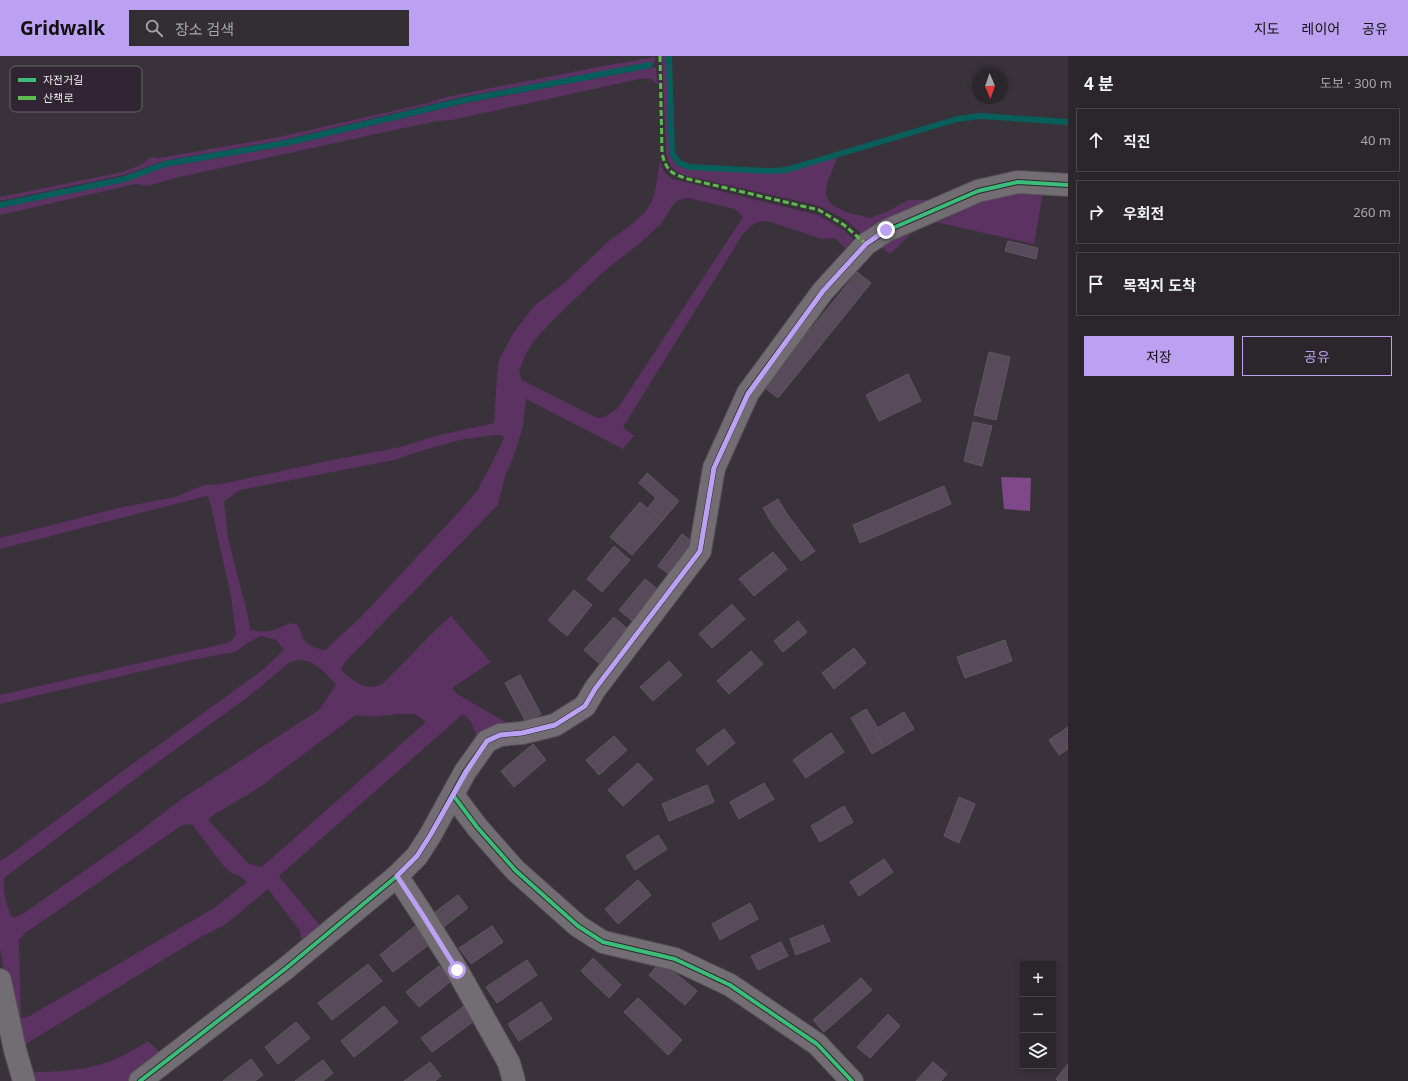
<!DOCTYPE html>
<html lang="ko">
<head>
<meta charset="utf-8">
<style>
  :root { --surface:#2b262c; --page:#332e34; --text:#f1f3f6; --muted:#a6a5a9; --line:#474348; --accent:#bca0f2 }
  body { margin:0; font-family:"Noto Sans","Noto Sans KR",sans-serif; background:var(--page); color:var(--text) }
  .controls { position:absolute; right:12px; bottom:12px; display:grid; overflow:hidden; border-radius:0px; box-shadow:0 2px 6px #0003 }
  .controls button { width:36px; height:36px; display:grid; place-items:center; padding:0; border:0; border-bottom:1px solid var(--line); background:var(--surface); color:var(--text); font:20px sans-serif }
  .compass { position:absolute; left:972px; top:12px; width:36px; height:36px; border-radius:50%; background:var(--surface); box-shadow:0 2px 6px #0003; rotate:178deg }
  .stop { position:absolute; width:12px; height:12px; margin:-9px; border:3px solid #bca0f2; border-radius:50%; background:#fff }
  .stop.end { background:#bca0f2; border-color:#fff; box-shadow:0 1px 4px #0008 }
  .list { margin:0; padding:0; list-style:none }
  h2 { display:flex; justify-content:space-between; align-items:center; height:52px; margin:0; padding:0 16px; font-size:17px }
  h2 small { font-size:13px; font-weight:400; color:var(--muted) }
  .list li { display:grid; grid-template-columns:26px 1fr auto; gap:12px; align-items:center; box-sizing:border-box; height:64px; margin:0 8px 8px; padding:0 8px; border:1px solid var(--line); border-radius:0px }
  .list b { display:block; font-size:15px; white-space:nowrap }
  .list em { font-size:13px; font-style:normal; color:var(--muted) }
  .actions { display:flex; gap:8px; padding:12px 16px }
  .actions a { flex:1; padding:9px 0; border:1px solid var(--accent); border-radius:0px; text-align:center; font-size:14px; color:var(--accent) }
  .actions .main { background:var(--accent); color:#111 }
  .icon { flex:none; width:22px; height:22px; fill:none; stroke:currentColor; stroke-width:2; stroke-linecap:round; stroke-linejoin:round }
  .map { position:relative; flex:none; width:1068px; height:1025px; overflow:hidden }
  header { display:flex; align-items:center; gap:24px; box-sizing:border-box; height:56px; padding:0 20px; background:var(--accent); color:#111 }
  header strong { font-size:19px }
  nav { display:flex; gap:22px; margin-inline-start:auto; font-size:14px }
  .search { width:280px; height:36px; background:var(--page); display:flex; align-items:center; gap:10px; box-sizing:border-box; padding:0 14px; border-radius:0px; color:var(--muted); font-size:15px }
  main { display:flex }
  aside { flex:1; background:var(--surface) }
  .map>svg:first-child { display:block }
  .green { fill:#5b3262; fill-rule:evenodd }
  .forest { fill:#7f4989 }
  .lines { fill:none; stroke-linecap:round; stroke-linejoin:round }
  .stream { stroke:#075e5b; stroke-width:6 }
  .building { fill:#594a5b; stroke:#5e585f }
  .street-casing { stroke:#565057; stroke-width:24 }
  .street { stroke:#726d72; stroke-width:22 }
  .quiet { stroke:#5cbc4b; stroke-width:3; stroke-dasharray:6 3; stroke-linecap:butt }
  .cycleway-casing { stroke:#312533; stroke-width:6 }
  .cycleway { stroke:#3abd76; stroke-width:4 }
  .route { stroke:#bca0f2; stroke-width:5 }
  .key { fill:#312533; stroke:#6a5f6c; stroke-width:1 }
  .key-label { font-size:11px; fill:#efe7f0 }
</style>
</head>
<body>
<header>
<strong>Gridwalk</strong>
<div class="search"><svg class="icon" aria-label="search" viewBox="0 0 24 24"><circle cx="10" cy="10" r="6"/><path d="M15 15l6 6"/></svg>장소 검색</div>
<nav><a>지도</a><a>레이어</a><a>공유</a></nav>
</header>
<main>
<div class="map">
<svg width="1068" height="1025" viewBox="0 0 1068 1025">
  <rect width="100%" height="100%" fill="#39323a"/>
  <g class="green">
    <path d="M662,0H667V5L665,7L668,9L670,96C672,107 680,112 690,113L772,117L785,115L838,101L827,127L826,140L830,147L845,156L870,162L886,156L908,144H942L864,180L847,165L820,150L687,120C673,115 669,111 666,96Z"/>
    <path d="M655,1V6L462,41L284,84L164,105L124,119L0,145V141L123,116L140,109L151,101L159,102L279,81L428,47L446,41L598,11Z"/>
    <path d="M656,11L657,28L651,23L644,22L452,64L438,65L399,73L179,121L147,130L136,128L0,159V152L125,125L165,111L286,90L466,47Z"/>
    <path d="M660,105L664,116L672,123L818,159L844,174L853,183L855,188L853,194L846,193L835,182L822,183L770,166C755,163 753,168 743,178L623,371L634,380L623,393L526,343L523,370L516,394L505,420L498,449L345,606L341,614C351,623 365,636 380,629C384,627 390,620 393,617C413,598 431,577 451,560L491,606L452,632L457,638L511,669L477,685C475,675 472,663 463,658L279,820L321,871L302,888L300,875L268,833L226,868L199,882L26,988L33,1016C61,1016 92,1014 118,1002C129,997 138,991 148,985L163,999L129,1025H27L17,991L0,893V805L4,803L120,717L264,613L284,594L276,584L261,580L247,587L235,596L191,604L0,648V639L227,587L233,583L236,578L231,541L210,446L207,440L0,493V482L123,451L175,441L204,429L222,428L327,405L401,391L435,380L494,367L497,319L499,304L514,276L535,249L564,227L610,184L631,169L645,156L652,145L655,136ZM688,142L735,153L743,161L618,352L605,361L597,362L522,324L519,315L525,300L533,286L552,265L603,216L638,189L661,168L673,149L679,144ZM494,379H501L504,382L493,405L477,435L456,459L359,563L325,594C305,590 305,587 298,569L291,567C276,573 266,579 250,573L248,560L228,482L224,445L240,434L394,404L424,394L460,384ZM297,604C316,604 324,616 336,629L319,654L183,742L127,785L21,859L15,861H12C6,848 3,836 4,822L151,711L248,641L289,607ZM396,658H415L426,666L271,803L261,811L249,808L208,764L212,760L262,730L273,721L356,659C370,661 382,661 396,658ZM192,768L221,807L231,817L238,819L247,826L214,852L28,961L21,962L19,884L25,877L175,774L183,769Z"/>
    <path d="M1044,131L1034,188L926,164L890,198L875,186L978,138Z"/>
  </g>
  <path class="forest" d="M1001,421L1031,422L1030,455L1004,453Z"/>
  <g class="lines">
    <g class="stream">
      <path d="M669,0L672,97L679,107L690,111L771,115L786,114L957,63L980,60L1068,66"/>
      <path d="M0,149L125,123L165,108L286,87L465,44L650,9"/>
    </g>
  </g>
  <g class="building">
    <path d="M1008,185L1038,192L1036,203L1005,195Z"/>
    <path d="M857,216L871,227L778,342L764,331Z"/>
    <path d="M989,296L1010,301L996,364L974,359Z"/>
    <path d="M908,318L921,345L879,365L866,339Z"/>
    <path d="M973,366L992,370L982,410L964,405Z"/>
    <path d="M647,417L679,445L662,465L647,453L656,442L639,427Z"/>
    <path d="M944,430L951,448L860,487L853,469Z"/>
    <path d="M778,443L787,458L815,495L801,505L773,469L763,452Z"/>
    <path d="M640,446L662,465L632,499L610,481Z"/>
    <path d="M682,478L697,489L673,521L658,510Z"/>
    <path d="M614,490L630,504L602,536L587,523Z"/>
    <path d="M773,496L787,513L754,540L739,523Z"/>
    <path d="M645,523L662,537L636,568L619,554Z"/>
    <path d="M574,534L592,549L567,580L548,564Z"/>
    <path d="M732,548L745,563L712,592L699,578Z"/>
    <path d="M614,561L630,575L600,608L584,594Z"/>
    <path d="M798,565L807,576L783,596L774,585Z"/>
    <path d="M1005,584L1012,605L965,622L957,601Z"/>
    <path d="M854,592L866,607L834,633L822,617Z"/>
    <path d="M751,595L763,608L729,638L717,625Z"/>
    <path d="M669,605L682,619L653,645L640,631Z"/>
    <path d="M520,619L541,658L526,666L505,627Z"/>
    <path d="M866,653L878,672L874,674L884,691L872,698L851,662Z"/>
    <path d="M904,656L914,673L884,691L874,674Z"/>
    <path d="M1068,671V693L1059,699L1049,684Z"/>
    <path d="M724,673L735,687L708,709L696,694Z"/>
    <path d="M831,677L844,696L806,722L793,704Z"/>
    <path d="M614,680L627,694L599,719L586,704Z"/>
    <path d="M533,688L546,704L514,731L501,715Z"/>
    <path d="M638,707L653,723L623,750L608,734Z"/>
    <path d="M764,727L774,743L739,763L730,746Z"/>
    <path d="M707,729L714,746L669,765L662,748Z"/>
    <path d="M959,741L975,748L959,787L944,780Z"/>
    <path d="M844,750L853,766L820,786L811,770Z"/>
    <path d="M658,779L667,793L635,814L626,800Z"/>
    <path d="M884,803L893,816L859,840L850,826Z"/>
    <path d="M638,824L651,839L618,868L605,853Z"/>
    <path d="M458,839L468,852L441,873L430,860Z"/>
    <path d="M750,847L758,863L720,884L712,868Z"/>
    <path d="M420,866L435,884L393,916L380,899Z"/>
    <path d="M823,869L830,885L796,899L790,883Z"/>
    <path d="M492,870L503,886L471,908L459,892Z"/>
    <path d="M781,886L788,900L758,914L751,900Z"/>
    <path d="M593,902L621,929L609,942L581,915Z"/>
    <path d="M527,904L537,919L497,947L486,931Z"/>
    <path d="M661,905L697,935L685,949L649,919Z"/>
    <path d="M368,908L382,925L332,964L318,947Z"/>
    <path d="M439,910L451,925L419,951L406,936Z"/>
    <path d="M861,922L872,934L824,976L813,964Z"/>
    <path d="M638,942L682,984L668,999L624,956Z"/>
    <path d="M541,946L552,963L519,985L508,968Z"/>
    <path d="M467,948L478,962L432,996L421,982Z"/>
    <path d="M384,950L398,966L354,1001L341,985Z"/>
    <path d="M888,958L900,970L870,1002L857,991Z"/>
    <path d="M296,966L310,982L278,1008L265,991Z"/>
    <path d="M251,1003L263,1019L255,1025H223Z"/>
    <path d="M323,1004L333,1017L323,1025H295Z"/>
    <path d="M430,1006L441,1020L435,1025H404Z"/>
    <path d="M933,1006L947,1018L941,1025H916Z"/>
    <path d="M1068,1008V1025H1058L1056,1023Z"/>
  </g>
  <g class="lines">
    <g class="street-casing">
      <g id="street">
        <path d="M453,739L477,771L515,814L578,870L603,886L675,903L730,929L817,988L852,1025"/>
        <path d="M397,820L422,858L457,914L509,1007L514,1025"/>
        <path d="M0,924L15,994L24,1025"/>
        <path d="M140,1025L285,913L397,820L417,800L431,778L465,716L487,685L500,679L522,677L555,669L585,650L595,633L700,495L714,412L748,337L823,235L866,188L886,175L978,135L1018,126L1068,129"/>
      </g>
    </g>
    <use href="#street" class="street"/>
    <path class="quiet" d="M660,0L662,97C666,115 672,118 688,123L819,154L844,169L866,188"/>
    <g class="cycleway-casing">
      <g id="cycleway">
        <path d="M453,739L477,771L515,814L578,870L603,886L675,903L730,929L817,988L852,1025"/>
        <path d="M140,1025L285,913L397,820L417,800L431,778L465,716L487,685L500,679L522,677L555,669L585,650L595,633L700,495L714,412L748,337L823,235L866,188L886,175L978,135L1018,126L1068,129"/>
      </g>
    </g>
    <use href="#cycleway" class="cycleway"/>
  </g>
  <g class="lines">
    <path class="route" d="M457,914L422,858L397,820L417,800L431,778L466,716L487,685L500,679L522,677L555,669L585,650L595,633L700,495L714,412L748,338L823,235L866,188L886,174"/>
  </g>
  <rect x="10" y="10" width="132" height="46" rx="6" class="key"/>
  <rect x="18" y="22" width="18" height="4" fill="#3abd76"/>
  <rect x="18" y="40" width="18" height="4" fill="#5cbc4b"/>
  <g class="key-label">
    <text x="43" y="28">자전거길</text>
    <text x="43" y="46">산책로</text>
  </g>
</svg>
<div class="controls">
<button>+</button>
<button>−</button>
<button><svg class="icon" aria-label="layers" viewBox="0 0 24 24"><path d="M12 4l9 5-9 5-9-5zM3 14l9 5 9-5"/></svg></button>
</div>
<svg class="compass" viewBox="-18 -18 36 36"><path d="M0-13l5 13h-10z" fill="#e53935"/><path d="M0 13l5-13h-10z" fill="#a6a5a9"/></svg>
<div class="stop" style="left:457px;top:914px"></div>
<div class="stop end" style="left:886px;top:174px"></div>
</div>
<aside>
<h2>4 분<small>도보 · 300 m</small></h2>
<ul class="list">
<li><svg class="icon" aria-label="ahead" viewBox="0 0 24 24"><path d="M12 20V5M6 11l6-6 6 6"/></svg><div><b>직진</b></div><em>40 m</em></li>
<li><svg class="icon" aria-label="right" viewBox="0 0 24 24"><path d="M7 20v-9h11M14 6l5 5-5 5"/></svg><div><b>우회전</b></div><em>260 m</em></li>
<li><svg class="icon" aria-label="arrive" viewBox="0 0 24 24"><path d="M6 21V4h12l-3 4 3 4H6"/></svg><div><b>목적지 도착</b></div></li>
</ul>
<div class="actions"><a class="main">저장</a><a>공유</a></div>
</aside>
</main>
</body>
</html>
